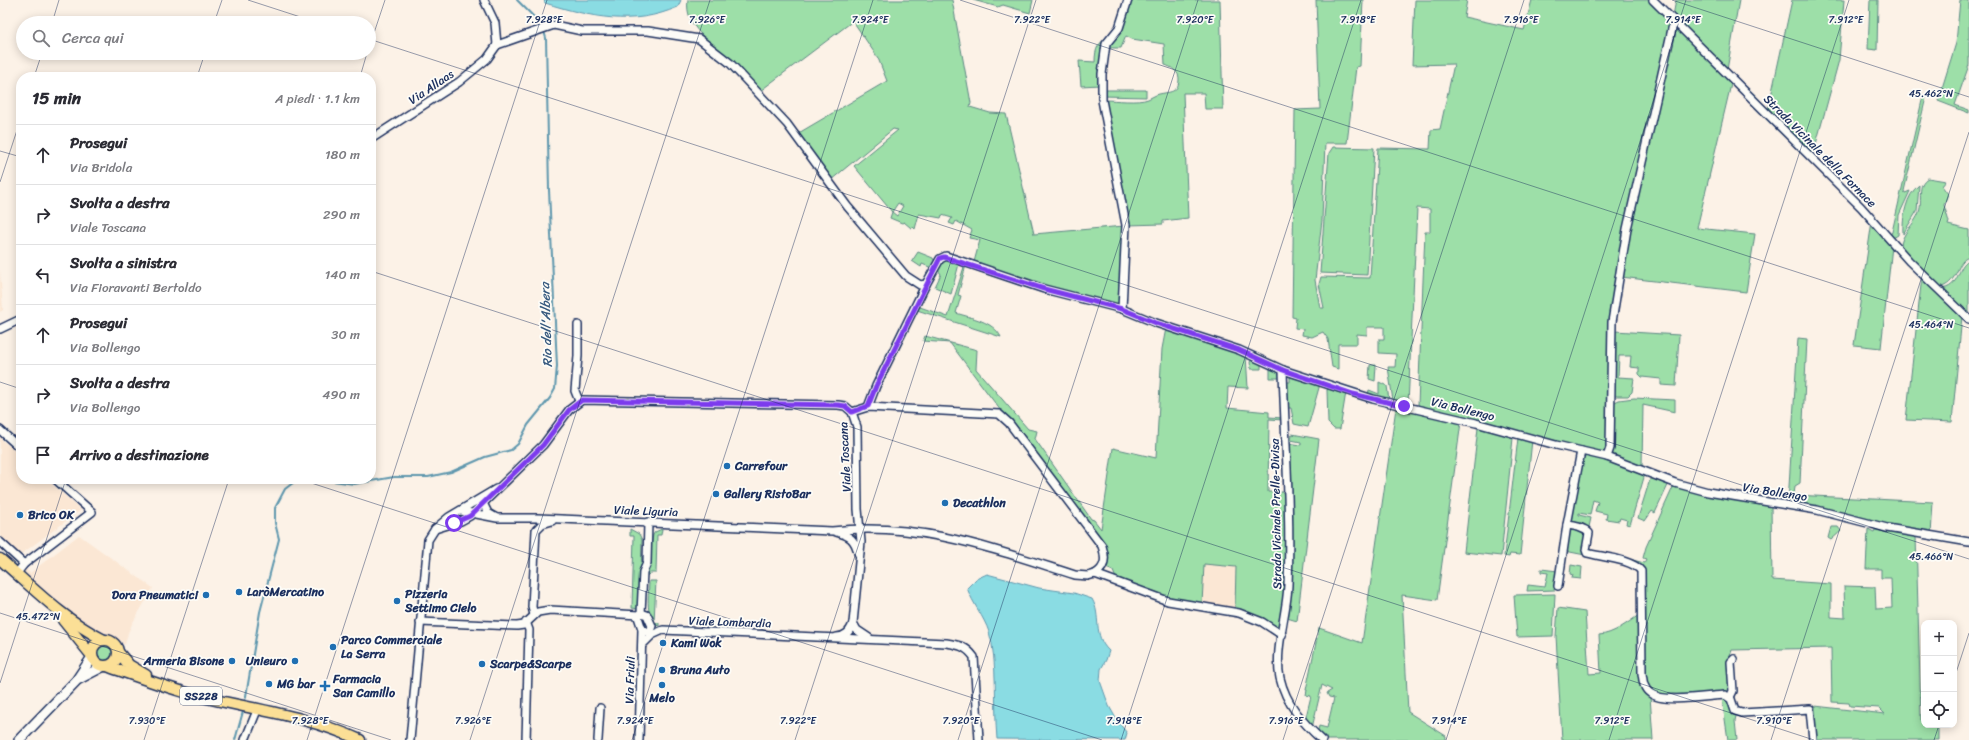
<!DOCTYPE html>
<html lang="it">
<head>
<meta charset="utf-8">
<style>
  :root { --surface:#fff; --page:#f7f7f7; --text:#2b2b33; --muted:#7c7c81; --line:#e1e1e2 }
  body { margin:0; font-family:Sriracha,sans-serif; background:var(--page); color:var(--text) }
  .controls { position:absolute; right:12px; bottom:12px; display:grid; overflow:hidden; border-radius:8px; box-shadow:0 2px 10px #0003 }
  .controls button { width:36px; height:36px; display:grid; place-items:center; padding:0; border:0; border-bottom:1px solid var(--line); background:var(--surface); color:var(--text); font:20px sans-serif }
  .stop { position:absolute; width:12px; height:12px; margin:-9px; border:3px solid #7c3aed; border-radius:50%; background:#fff }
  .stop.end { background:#7c3aed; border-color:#fff; box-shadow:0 1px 4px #0008 }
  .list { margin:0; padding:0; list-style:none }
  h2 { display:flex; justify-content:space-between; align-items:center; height:52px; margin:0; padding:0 16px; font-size:17px }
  h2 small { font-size:13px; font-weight:400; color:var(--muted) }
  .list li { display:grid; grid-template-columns:26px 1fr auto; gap:12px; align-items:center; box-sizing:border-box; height:60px; padding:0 16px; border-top:1px solid var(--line) }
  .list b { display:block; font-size:15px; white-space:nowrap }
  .list p { margin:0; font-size:13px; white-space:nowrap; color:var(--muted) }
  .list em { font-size:13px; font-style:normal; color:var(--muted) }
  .icon { flex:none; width:22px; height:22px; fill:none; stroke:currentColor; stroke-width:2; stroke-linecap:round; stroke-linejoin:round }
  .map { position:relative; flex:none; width:1969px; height:740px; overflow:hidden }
  .search { position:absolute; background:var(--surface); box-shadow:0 2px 10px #0003; left:16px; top:16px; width:360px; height:44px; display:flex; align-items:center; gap:10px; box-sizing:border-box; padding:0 14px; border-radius:22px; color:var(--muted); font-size:15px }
  .panel { position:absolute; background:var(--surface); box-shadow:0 2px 10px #0003; left:16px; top:72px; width:360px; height:412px; border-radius:16px }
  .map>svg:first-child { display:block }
  .built { fill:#fbe7d4 }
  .green { fill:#9ddfa8; stroke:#5c8783; fill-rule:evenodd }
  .water { fill:#8adce3; stroke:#5e97ae }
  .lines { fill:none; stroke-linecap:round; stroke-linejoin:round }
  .stream { stroke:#5e97ae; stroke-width:2 }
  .street-casing { stroke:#1b2f5e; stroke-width:10 }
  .secondary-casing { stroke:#1b2f5e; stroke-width:12 }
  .primary-casing { stroke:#1b2f5e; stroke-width:13 }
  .street { stroke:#fdfcf7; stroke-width:7 }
  .secondary { stroke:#fdfcf7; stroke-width:9 }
  .primary { stroke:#fbdf96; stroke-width:10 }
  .route { stroke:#7c3aed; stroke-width:5 }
  .ticks { fill:none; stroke:#1b2f5e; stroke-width:1; stroke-opacity:0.45 }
  .poi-dot { fill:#1f6fb2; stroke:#fdfcf7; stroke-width:1.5 }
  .labels { text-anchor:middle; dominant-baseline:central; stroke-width:3.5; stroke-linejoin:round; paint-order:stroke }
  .shield { fill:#fdfcf7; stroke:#5f6c8c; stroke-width:1 }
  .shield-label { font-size:11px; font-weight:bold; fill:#1b2f5e }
  .street-label { font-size:12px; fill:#1b2f5e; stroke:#fdfcf7 }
  .poi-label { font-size:12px; font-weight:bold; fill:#1b2f5e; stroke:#fdfcf7; text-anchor:start }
  .water-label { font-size:13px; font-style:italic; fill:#375a7f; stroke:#fdfcf7 }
  .ticks-label { font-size:10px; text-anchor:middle; fill:#1b2f5e; stroke:#fdfcf7; stroke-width:3.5; stroke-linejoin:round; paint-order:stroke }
</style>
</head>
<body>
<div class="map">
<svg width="1969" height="740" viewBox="0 0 1969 740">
  <rect width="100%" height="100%" fill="#fcf2e7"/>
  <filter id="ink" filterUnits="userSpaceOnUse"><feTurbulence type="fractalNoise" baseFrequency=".025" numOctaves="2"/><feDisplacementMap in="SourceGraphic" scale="8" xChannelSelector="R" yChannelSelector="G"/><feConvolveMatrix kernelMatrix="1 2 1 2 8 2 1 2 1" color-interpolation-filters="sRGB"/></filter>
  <g filter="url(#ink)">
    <g class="built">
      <path d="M0,270L3,310L0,312Z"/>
      <path d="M0,438L21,457V479H46L81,510L20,555L0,537Z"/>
      <path d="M79,535L153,588L132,624L128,633L125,645L113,637L101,635L85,628L23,573L26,569L30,573Z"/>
      <path d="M1204,564L1236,567L1235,608L1202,604Z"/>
    </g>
    <g class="green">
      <path d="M688,0H952L971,103L970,107L990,113L1006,114L1034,234L1124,226L1120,303L1118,305L1069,294L974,262L980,240L969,238L972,230L956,221L954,225L949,223L952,218L942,215L941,218L919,214L915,229L913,227L911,228L904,222L902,223L890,218L892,212L854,166L898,130L893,129L831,180L797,134L887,81L878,58L853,21L760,91C749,80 739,68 728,58C710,41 684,27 688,0ZM898,203L903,206L897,216L892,212Z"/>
      <path d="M973,0H1033L1030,13L1003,5L998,7Z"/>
      <path d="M1130,0H1220L1223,109H1205L1204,93H1183L1188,218L1163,221V224L1128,225L1104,100C1116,100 1138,103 1148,99C1151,98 1153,96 1156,95C1167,91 1178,95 1179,80C1180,72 1171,67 1165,65L1164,44L1132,39L1126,36L1121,48H1106Z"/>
      <path d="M1316,0H1363L1360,66L1356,67L1347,143H1325L1322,220L1315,280L1320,308H1324L1319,284L1321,277L1370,278L1378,148L1430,149L1431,130L1440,129L1454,64L1412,65L1415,0H1467L1464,17L1524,30L1532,0H1651L1672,20L1610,321L1608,446L1606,452L1589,450L1418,405L1425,232H1430V209L1417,208L1408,405L1393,401L1388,367H1395L1396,354L1379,353V339H1384V327H1367V335L1357,334V344H1338V369L1332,367L1328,339L1323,332L1312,337L1302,335L1303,329L1295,328L1296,318L1292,317L1295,110L1320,109Z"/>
      <path d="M1676,0H1739L1727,70L1673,16Z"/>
      <path d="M1792,0H1844L1839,60L1813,155L1768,110Z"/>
      <path d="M1870,0H1878L1877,50L1868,49Z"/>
      <path d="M1960,0H1969V65L1955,105L1969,110V113L1938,101L1956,43Z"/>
      <path d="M1675,26L1732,80L1697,228L1755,234L1746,292L1621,277L1630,221Z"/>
      <path d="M1111,36L1100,85L1081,86L1079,61L1095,62C1095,48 1098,42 1111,36Z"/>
      <path d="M1103,90H1146V97L1103,96Z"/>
      <path d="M1923,96L1926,97L1904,191L1905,193L1910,191L1899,215L1898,235L1893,238L1890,235L1892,232Z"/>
      <path d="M1333,147L1374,148L1367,275L1320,273L1329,153Z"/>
      <path d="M1928,178L1946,181L1942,186L1948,194L1944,205L1949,222L1948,225L1969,230V257C1956,261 1959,281 1942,287L1901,248C1900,234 1915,225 1919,212C1923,201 1916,184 1928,178Z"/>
      <path d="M1919,185L1917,211L1903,234C1902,218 1906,195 1919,185Z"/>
      <path d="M1872,221L1892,246L1881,348L1854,345Z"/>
      <path d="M918,252L933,258V259L935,260L932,268L922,264L921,267L912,261Z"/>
      <path d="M947,259L959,264L951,294L935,287L941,274L938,270L941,263Z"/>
      <path d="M1969,260V316L1940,289C1961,288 1956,266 1969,260Z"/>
      <path d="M966,265L958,295L961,296L956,313C971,318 993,321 1001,337L917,310L918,304L920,307L948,317L964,267Z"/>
      <path d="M1922,276L1962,316L1952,422L1906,420Z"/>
      <path d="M1166,328L1246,355L1248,388L1228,387L1227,408L1269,412V417L1283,418V420L1269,419L1268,492H1286L1287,570L1279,630L1257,616L1235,608L1236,567L1204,564L1202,604L1171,599L1117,581L1113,571L1106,568L1109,555L1104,542L1010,419L1001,411L950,343L923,341L925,336L977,350L976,369L1028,429L1037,431L1035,439L1091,519L1094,520L1101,529L1113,448L1156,458L1162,349Z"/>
      <path d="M1615,331L1679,335L1676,386L1661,385V379L1642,377L1639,374V368L1630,367L1631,356H1619L1618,377L1634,378L1632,392L1628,396H1612Z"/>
      <path d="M1798,338L1807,339L1800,483L1795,486L1794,495L1933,502L1931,535L1788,503Z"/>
      <path d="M1253,358L1261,361V369H1251L1250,362Z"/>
      <path d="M1370,365H1376L1375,381L1369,379Z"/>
      <path d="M1270,366L1278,370L1281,378H1270Z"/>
      <path d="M1287,374L1320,384L1308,427L1294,424L1291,408H1288L1287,411L1285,382H1290V377Z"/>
      <path d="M1379,382L1387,386L1389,400L1368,395L1369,390L1379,394Z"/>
      <path d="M1329,386L1346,392L1340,429H1334L1328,423L1327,390Z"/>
      <path d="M1634,398L1675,400V412L1643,405L1642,468L1611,454L1613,403L1619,400Z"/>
      <path d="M1396,408L1461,422L1437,600L1402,595L1408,712L1446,736V740H1326L1318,730L1319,726L1327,728L1334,698L1329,697L1327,693L1332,690L1322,685L1312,728L1305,721L1311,696L1306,695L1307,690H1306L1319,628L1362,643Z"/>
      <path d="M1479,426L1512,434L1513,438L1501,556L1464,552L1478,428Z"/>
      <path d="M1292,434L1319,439L1297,621L1287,618L1288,443L1301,445V442L1291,440Z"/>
      <path d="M1518,438L1532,440L1520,555L1510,554L1509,557L1504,556Z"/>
      <path d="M1585,455L1605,458L1645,474L1630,525L1626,524L1627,520L1620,518L1619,521L1606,519L1607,514L1595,511L1598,502L1593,500L1590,515L1579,513V515L1591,518L1589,527L1571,522L1570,519L1583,456Z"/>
      <path d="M1651,476L1669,483L1655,513L1652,511L1645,521L1638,518Z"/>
      <path d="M1674,485L1771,505L1772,580L1831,584V617L1845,618L1844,586L1875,587L1876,609L1892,608L1891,578H1881V569H1866L1868,529L1874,532L1875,530L1889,533V531L1916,536L1921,720H1924V725H1938V740H1815V706L1885,714L1879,708L1850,706L1849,703L1832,702L1831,648L1732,650L1729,659L1730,693L1660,697L1645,685L1643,573L1632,563L1633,560L1644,563L1646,559L1643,558L1646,547Z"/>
      <path d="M1831,527H1838L1841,531L1831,540L1828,538Z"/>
      <path d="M630,529L639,534L642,540L640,609L632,608L634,536H630Z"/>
      <path d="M662,529L661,535H657L656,573H650L646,577L653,535L655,532Z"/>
      <path d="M1570,529L1587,532L1585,555L1565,551L1568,532Z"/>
      <path d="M1571,565L1582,567L1581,579L1572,578L1573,575L1570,574Z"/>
      <path d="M1541,569L1558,571L1555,590L1527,591L1528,585L1545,587L1548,573L1541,572Z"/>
      <path d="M649,581H656L654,622L659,623V626C644,622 649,592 649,581Z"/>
      <path d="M1555,594L1553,636L1517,637L1514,595Z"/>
      <path d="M1558,608L1585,612L1589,674L1601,673L1599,635C1614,634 1627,623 1639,615V677L1650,696L1653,740H1562L1556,636Z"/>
      <circle cx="105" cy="653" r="9"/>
      <path d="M1722,698L1728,699L1732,711L1736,716L1735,721L1737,740H1728Z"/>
    </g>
    <g class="water">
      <path d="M544,0H681L678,7C632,27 591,17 545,3Z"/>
      <path d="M987,574L1039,588L1074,593L1092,599C1102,616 1092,635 1109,651L1106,660L1101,669L1100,681L1109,706L1118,722L1127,733L1125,740L997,739C994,708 998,660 989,632C984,617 973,604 967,588L976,579Z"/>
    </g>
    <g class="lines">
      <g class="stream">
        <path d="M320,479L354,484L394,477H428L451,472L485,457L511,450L518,444L528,425L550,398L555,389L557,366L549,190L546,38L542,25L517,0"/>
        <path d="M245,702L260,612L279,539L275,523V508L285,489L298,479"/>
        <path d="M235,740L244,708"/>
      </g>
      <g class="street-casing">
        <g id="street">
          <path d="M484,0L495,23L497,45"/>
          <path d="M1653,0L1861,207L1909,261L1969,319"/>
          <path d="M497,45L554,25L582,31H648L699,39L730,63L787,124L847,206L906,276L920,285L926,284L940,259L946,256L1044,289L1122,309L1156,323L1239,350L1283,370L1373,399L1476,423L1556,445L1607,457L1675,483L1708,492L1817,510L1887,528L1969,542"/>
          <path d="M371,139L459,82L487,59L497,45"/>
          <path d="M1122,309L1126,225L1102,100V74L1106,44L1119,28L1128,0"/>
          <path d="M578,325V356L575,391L579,401"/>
          <path d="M0,329L21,319"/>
          <path d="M1283,370C1285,441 1291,513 1288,585C1287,614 1274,650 1280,678C1286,704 1303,723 1322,740"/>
          <path d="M868,407L876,386L926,284"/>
          <path d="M852,412L868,407L999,414L1009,423L1102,546C1106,558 1106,568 1095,574"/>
          <path d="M0,430L21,449"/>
          <path d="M1607,457L1610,448L1612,322L1627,229L1674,20"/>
          <path d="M496,489L449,517L435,529L461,521L470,516L543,445L569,410L582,400L838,405L845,406L852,412L857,427L858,509L861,542L853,623C850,632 846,636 837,637"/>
          <path d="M483,503L488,513L495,517"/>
          <path d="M461,511L497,518H538L832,531C919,521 993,549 1075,575L1088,576L1095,574L1168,601L1239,613L1262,622L1282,635"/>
          <path d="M1567,525C1575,526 1583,527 1589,533L1586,550L1587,553C1601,557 1632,559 1641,571L1642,673C1643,680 1643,688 1650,693C1663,704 1707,696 1725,695L1731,699L1735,711L1742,713L1810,709L1813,740"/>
          <path d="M836,532C850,536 855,539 858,553"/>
          <path d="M0,542L24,564"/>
          <path d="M17,573L24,564L92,512L55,479"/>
          <path d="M1558,586L1567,525L1581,451"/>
          <path d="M641,613L643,572L647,563L648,522"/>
          <path d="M641,613L647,615L652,626L650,631L647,632L642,629L638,617Z"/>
          <path d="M534,615L532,607L536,530L542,524L552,521"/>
          <path d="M420,622L517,626L524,625L538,612L550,610L639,615"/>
          <path d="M853,623L857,630L869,638"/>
          <path d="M642,645L652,635L663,630L946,643C959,645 966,646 974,657L979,740"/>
          <path d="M1730,697L1733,691L1731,662L1734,659"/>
          <path d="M245,740L258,708"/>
          <path d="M410,740L428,540L435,529"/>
          <path d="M526,740L529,630L526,622"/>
          <path d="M598,740L600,708"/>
          <path d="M639,740L642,629"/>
        </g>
      </g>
      <g class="secondary-casing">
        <g id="secondary">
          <path d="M79,679L104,666"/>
          <path d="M19,740L76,681L92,657"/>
        </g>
      </g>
      <g class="primary-casing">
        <g id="primary">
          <path d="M0,559C33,588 64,620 104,640"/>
          <path d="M63,620L92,656"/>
          <circle cx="105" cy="653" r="13"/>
          <path d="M118,652L129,665L146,675"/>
          <path d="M107,666C138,677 170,689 202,697C257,710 308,716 360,740"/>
        </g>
      </g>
      <use href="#street" class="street"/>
      <use href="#secondary" class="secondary"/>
      <use href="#primary" class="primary"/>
    </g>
  </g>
  <g class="lines" filter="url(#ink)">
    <path class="route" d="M454,523L470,516L543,445L569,410L582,400L838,405L845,406L852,412L868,406L876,386L940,258L944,257L1044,289L1122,309L1156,323L1239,350L1283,370L1353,394L1404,406"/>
  </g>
  <path class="ticks" d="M248,0L319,23M960,0L1969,328M1672,0L1969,97M52,23L59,0M214,23L222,0M369,39L1969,559M369,48L385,0M34,77L42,53M197,77L205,53M360,77L367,53M0,151L21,157M0,182L21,118M371,271L1814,740M0,382L21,389M299,479L1102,740M0,613L391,740M1954,679L1969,633M0,683L66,479M144,740L229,479M307,740L547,0M470,740L710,0M632,740L873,0M795,740L1036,0M958,740L1198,0M1121,740L1361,0M1283,740L1524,0M1446,740L1686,0M1609,740L1849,0M1771,740L1969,132M1934,740L1939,725"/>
  <g class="poi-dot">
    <circle cx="727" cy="466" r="4"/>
    <circle cx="716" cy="494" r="4"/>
    <circle cx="945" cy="503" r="4"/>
    <circle cx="20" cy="515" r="4"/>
    <circle cx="239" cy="592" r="4"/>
    <circle cx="206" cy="595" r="4"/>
    <circle cx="397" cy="601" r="4"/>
    <circle cx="663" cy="643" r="4"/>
    <circle cx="333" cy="647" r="4"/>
    <circle cx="232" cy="661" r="4"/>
    <circle cx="295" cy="661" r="4"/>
    <circle cx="482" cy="664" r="4"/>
    <circle cx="662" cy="670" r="4"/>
    <circle cx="269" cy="684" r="4"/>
    <circle cx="662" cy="685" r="4"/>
    <path d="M323 680h4v4h4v4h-4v4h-4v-4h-4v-4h4z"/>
  </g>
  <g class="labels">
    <rect class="shield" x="180" y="687" width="42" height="18" rx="3"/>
    <g class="shield-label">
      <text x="201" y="696">SS228</text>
    </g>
    <g class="street-label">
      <text transform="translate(431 87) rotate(-34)">Via Allaas</text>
      <text transform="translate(1820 151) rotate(45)">Strada Vicinale della Fornace</text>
      <text transform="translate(1463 409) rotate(14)">Via Bollengo</text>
      <text transform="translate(845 457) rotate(-93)">Viale Toscana</text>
      <text transform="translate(1775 492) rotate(9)">Via Bollengo</text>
      <text transform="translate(646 511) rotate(2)">Viale Liguria</text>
      <text transform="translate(1276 514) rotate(-91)">Strada Vicinale Prelle-Divisa</text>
      <text transform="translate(730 622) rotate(2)">Viale Lombardia</text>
      <text transform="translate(630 680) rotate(-88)">Via Friuli</text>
    </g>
    <g class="poi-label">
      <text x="735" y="466">Carrefour</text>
      <text x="724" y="494">Gallery RistoBar</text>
      <text x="953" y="503">Decathlon</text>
      <text x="28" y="515">Brico OK</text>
      <text x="247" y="592">LaròMercatino</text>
      <text x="405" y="594">Pizzeria<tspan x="405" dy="14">Settimo Cielo</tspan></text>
      <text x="198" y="595" text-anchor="end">Dora Pneumatici</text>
      <text x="341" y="640">Parco Commerciale<tspan x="341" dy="14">La Serra</tspan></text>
      <text x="671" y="643">Kami Wok</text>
      <text x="224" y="661" text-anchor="end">Armeria Bisone</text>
      <text x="287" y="661" text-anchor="end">Unieuro</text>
      <text x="490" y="664">Scarpe&amp;Scarpe</text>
      <text x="670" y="670">Bruna Auto</text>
      <text x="333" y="679">Farmacia<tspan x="333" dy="14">San Camillo</tspan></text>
      <text x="277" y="684">MG bar</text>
      <text x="662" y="698" text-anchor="middle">Melo</text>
    </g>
    <g class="water-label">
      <text transform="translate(546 325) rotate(-92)">Rio dell'Albera</text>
    </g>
  </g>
  <g class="ticks-label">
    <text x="544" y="23">7.928°E</text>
    <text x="707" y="23">7.926°E</text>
    <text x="870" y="23">7.924°E</text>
    <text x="1032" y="23">7.922°E</text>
    <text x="1195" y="23">7.920°E</text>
    <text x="1358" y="23">7.918°E</text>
    <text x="1521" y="23">7.916°E</text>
    <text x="1683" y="23">7.914°E</text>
    <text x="1846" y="23">7.912°E</text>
    <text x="1931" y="97">45.462°N</text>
    <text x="1931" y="328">45.464°N</text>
    <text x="1931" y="560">45.466°N</text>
    <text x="38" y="620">45.472°N</text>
    <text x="961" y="724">7.920°E</text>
    <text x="147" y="724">7.930°E</text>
    <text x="310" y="724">7.928°E</text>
    <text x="473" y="724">7.926°E</text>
    <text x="635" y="724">7.924°E</text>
    <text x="798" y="724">7.922°E</text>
    <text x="1124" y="724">7.918°E</text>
    <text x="1286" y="724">7.916°E</text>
    <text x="1449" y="724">7.914°E</text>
    <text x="1612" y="724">7.912°E</text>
    <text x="1774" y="724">7.910°E</text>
  </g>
</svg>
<div class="controls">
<button>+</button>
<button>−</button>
<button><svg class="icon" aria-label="locate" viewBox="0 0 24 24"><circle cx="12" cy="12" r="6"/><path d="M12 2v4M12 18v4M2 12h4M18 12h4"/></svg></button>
</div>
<div class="stop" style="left:454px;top:523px"></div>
<div class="stop end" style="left:1404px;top:406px"></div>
<div class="search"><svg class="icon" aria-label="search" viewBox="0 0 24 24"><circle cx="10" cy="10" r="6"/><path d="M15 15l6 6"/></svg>Cerca qui</div>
<section class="panel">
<h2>15 min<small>A piedi · 1.1 km</small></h2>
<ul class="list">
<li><svg class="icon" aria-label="ahead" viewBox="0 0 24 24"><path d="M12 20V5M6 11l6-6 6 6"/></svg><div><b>Prosegui</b><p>Via Bridola</p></div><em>180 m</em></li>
<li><svg class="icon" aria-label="right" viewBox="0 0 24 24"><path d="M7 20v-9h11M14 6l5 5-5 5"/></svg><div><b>Svolta a destra</b><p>Viale Toscana</p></div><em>290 m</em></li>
<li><svg class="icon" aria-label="left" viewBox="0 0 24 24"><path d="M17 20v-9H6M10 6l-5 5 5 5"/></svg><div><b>Svolta a sinistra</b><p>Via Fioravanti Bertoldo</p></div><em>140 m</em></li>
<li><svg class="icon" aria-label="ahead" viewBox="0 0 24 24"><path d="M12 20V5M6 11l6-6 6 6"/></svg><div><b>Prosegui</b><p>Via Bollengo</p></div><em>30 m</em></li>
<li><svg class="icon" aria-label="right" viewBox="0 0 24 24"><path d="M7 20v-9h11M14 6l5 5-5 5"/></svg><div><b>Svolta a destra</b><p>Via Bollengo</p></div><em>490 m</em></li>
<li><svg class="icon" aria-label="arrive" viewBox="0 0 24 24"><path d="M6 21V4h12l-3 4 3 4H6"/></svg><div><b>Arrivo a destinazione</b></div></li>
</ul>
</section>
</div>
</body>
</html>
